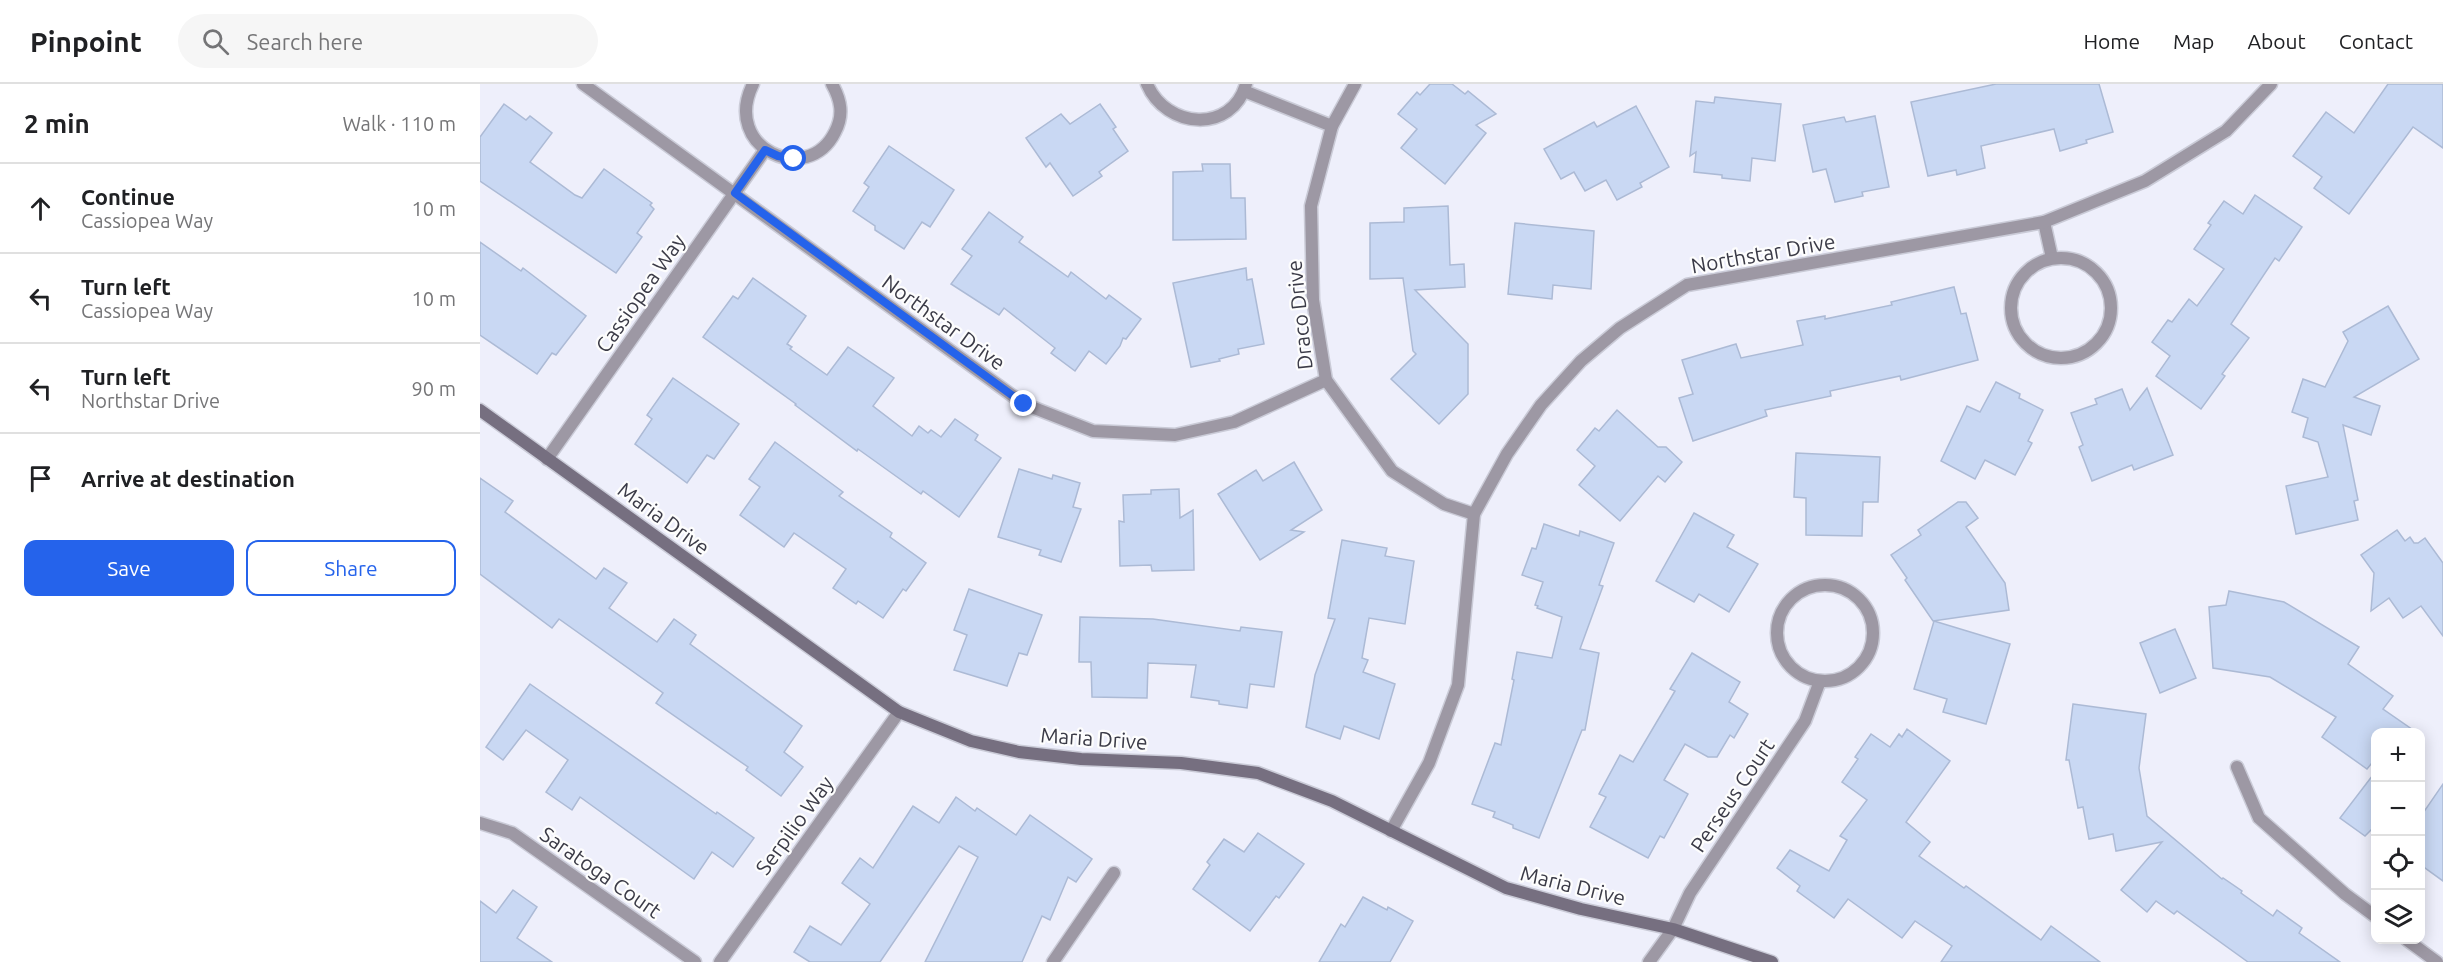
<!DOCTYPE html>
<html lang="en">
<head>
<meta charset="utf-8">
<style>
  :root { --surface:#fff; --page:#f6f6f6; --text:#202124; --muted:#757577; --line:#e0e0e0; --accent:#2563eb }
  body { margin:0; font-family:Ubuntu,sans-serif; background:var(--page); color:var(--text) }
  .controls { position:absolute; right:18px; bottom:18px; display:grid; overflow:hidden; border-radius:12px; box-shadow:0 3px 15px #0003 }
  .controls button { width:54px; height:54px; display:grid; place-items:center; padding:0; border:0; border-bottom:2px solid var(--line); background:var(--surface); color:var(--text); font:30px sans-serif }
  .stop { position:absolute; width:18px; height:18px; margin:-14px; border:4px solid #2563eb; border-radius:50%; background:#fff }
  .stop.end { background:#2563eb; border-color:#fff; box-shadow:0 2px 6px #0008 }
  .list { margin:0; padding:0; list-style:none }
  h2 { display:flex; justify-content:space-between; align-items:center; height:78px; margin:0; padding:0 24px; font-size:26px }
  h2 small { font-size:20px; font-weight:400; color:var(--muted) }
  .list li { display:grid; grid-template-columns:39px 1fr auto; gap:18px; align-items:center; box-sizing:border-box; height:90px; padding:0 24px; border-top:2px solid var(--line) }
  .list b { display:block; font-size:22px; white-space:nowrap }
  .list p { margin:0; font-size:20px; white-space:nowrap; color:var(--muted) }
  .list em { font-size:20px; font-style:normal; color:var(--muted) }
  .actions { display:flex; gap:12px; padding:18px 24px }
  .actions a { flex:1; padding:14px 0; border:2px solid var(--accent); border-radius:12px; text-align:center; font-size:21px; color:var(--accent) }
  .actions .main { background:var(--accent); color:#fff }
  .icon { flex:none; width:33px; height:33px; fill:none; stroke:currentColor; stroke-width:2; stroke-linecap:round; stroke-linejoin:round }
  .map { position:relative; flex:none; width:1963px; height:878px; overflow:hidden }
  header { display:flex; align-items:center; gap:36px; box-sizing:border-box; height:84px; padding:0 30px; background:var(--surface); border-bottom:2px solid var(--line) }
  header strong { font-size:28px }
  nav { display:flex; gap:33px; margin-inline-start:auto; font-size:21px }
  .search { width:420px; height:54px; background:var(--page); display:flex; align-items:center; gap:15px; box-sizing:border-box; padding:0 21px; border-radius:33px; color:var(--muted); font-size:22px }
  main { display:flex }
  aside { flex:1; background:var(--surface) }
  .map>svg:first-child { display:block }
  .building { fill:#c9d8f3; stroke:#acbad5; stroke-width:1.5 }
  .lines { fill:none; stroke-linecap:round; stroke-linejoin:round }
  .street-casing { stroke:#cacbd7; stroke-width:15 }
  .secondary-casing { stroke:#cacbd7; stroke-width:15 }
  .street { stroke:#9d98a4; stroke-width:12 }
  .secondary { stroke:#766f80; stroke-width:12 }
  .route { stroke:#2563eb; stroke-width:8 }
  .labels { text-anchor:middle; dominant-baseline:central; stroke-width:4.5; stroke-linejoin:round; paint-order:stroke }
  .street-label { font-size:21px; fill:#3b3b47; stroke:#fdfdfd }
</style>
</head>
<body>
<header>
<strong>Pinpoint</strong>
<div class="search"><svg class="icon" aria-label="search" viewBox="0 0 24 24"><circle cx="10" cy="10" r="6"/><path d="M15 15l6 6"/></svg>Search here</div>
<nav><a>Home</a><a>Map</a><a>About</a><a>Contact</a></nav>
</header>
<main>
<aside>
<h2>2 min<small>Walk · 110 m</small></h2>
<ul class="list">
<li><svg class="icon" aria-label="ahead" viewBox="0 0 24 24"><path d="M12 20V5M6 11l6-6 6 6"/></svg><div><b>Continue</b><p>Cassiopea Way</p></div><em>10 m</em></li>
<li><svg class="icon" aria-label="left" viewBox="0 0 24 24"><path d="M17 20v-9H6M10 6l-5 5 5 5"/></svg><div><b>Turn left</b><p>Cassiopea Way</p></div><em>10 m</em></li>
<li><svg class="icon" aria-label="left" viewBox="0 0 24 24"><path d="M17 20v-9H6M10 6l-5 5 5 5"/></svg><div><b>Turn left</b><p>Northstar Drive</p></div><em>90 m</em></li>
<li><svg class="icon" aria-label="arrive" viewBox="0 0 24 24"><path d="M6 21V4h12l-3 4 3 4H6"/></svg><div><b>Arrive at destination</b></div></li>
</ul>
<div class="actions"><a class="main">Save</a><a>Share</a></div>
</aside>
<div class="map">
<svg width="1963" height="878" viewBox="0 0 1963 878">
  <rect width="100%" height="100%" fill="#eeeffb"/>
  <g class="building">
    <path d="M950,0H972L985,10L988,7L1016,30L996,41L1006,49L965,100L921,64L937,45L918,30L937,8L940,11Z"/>
    <path d="M1516,0H1619L1633,48L1606,56L1607,59L1580,67L1574,45L1501,62L1505,84L1477,91L1476,86L1448,92L1431,18Z"/>
    <path d="M1908,0H1963V64L1933,43L1869,130L1834,104L1842,93L1813,72L1846,28L1874,49Z"/>
    <path d="M1235,13L1301,20L1295,77L1272,74L1270,97L1242,94V91L1214,88L1216,68L1210,72L1216,17L1234,19Z"/>
    <path d="M24,20L46,36L50,32L72,49L50,78L95,111L102,114L124,85L172,119L170,121L174,125L157,149L162,153L136,189L0,97V53Z"/>
    <path d="M620,20L636,43L633,45L648,67L619,88L622,92L593,112L570,79L566,83L546,54L581,30L590,40Z"/>
    <path d="M1156,22L1189,83L1160,99L1162,103L1137,116L1126,96L1105,107L1094,88L1081,95L1064,65L1114,38L1117,43Z"/>
    <path d="M1395,32L1409,103L1382,108L1383,112L1355,118L1346,85L1333,88L1323,41L1364,33L1366,38Z"/>
    <path d="M409,62L474,106L450,143L442,138L424,165L395,146V142L373,127L389,103L384,99Z"/>
    <path d="M722,80H750L751,114H765L766,155L693,156V88L723,87Z"/>
    <path d="M1775,111L1822,143L1799,177L1795,174L1751,240L1769,254L1742,290L1745,292L1721,325L1676,292L1690,272L1672,258L1688,236L1692,238L1709,215L1717,222L1744,185L1714,165L1731,141L1728,139L1744,117L1763,130Z"/>
    <path d="M968,122L970,181L984,180L985,203L935,206L988,260V310L959,340L911,295L936,270L933,267L923,194L890,195V139L924,138V124Z"/>
    <path d="M509,128L543,153L539,158L588,193L591,188L626,215L629,211L661,235L646,255L643,254L640,262L626,280L609,267L595,287L571,269L575,264L524,224L519,231L471,200L492,172L482,165Z"/>
    <path d="M1035,139L1114,147L1111,205L1073,201L1072,215L1028,210Z"/>
    <path d="M0,158L41,187L43,184L106,232L76,271L72,269L57,290L0,251Z"/>
    <path d="M766,184L767,196L772,195L784,260L758,265L759,270L739,275L740,277L711,283L693,199Z"/>
    <path d="M273,194L326,232L307,260L312,263L310,265L347,291L368,263L414,294L393,322L432,352L439,342L448,349L451,346L461,353L475,335L498,351L495,356L521,374L479,433L443,407L441,410L378,365L377,367L315,321L316,320L223,253L253,212L258,215Z"/>
    <path d="M1474,203L1481,230L1486,229L1498,276L1421,296L1420,292L1350,307L1351,312L1285,326L1287,332L1213,357L1199,314L1213,310L1202,276L1256,260L1261,274L1323,261L1317,237L1345,232V235L1412,221L1411,218Z"/>
    <path d="M1908,222L1939,275L1874,313L1900,322L1891,351L1863,341L1878,416L1874,417L1878,436L1816,450L1806,402L1848,393L1838,358L1823,353L1828,334L1812,328L1823,295L1845,303L1868,257L1863,248Z"/>
    <path d="M193,294L259,340L234,375L227,371L207,399L155,360L172,335L167,331Z"/>
    <path d="M1516,298L1540,310L1539,314L1563,326L1548,357L1552,359L1535,391L1505,376L1495,395L1461,377L1487,322L1500,328Z"/>
    <path d="M1667,304L1693,371L1654,386L1652,381L1612,397L1599,363L1603,361L1591,329L1617,320L1615,315L1642,305L1650,326Z"/>
    <path d="M1137,326L1178,363H1186L1202,378L1185,398L1178,392L1140,437L1099,401L1115,382L1097,366L1115,344L1119,347Z"/>
    <path d="M295,358L363,408L359,412L412,449L410,453L446,479L426,507L423,505L403,534L378,517L376,520L353,504L366,485L314,449L304,463L260,431L280,403L269,395Z"/>
    <path d="M1316,369L1400,373L1398,418H1383L1382,452L1326,451V414L1314,413Z"/>
    <path d="M814,378L842,426L811,446L824,448L780,476L738,410L776,386L783,397Z"/>
    <path d="M539,385L572,395L573,391L600,399L593,423L601,425L581,478L559,471L561,466L518,453Z"/>
    <path d="M0,394L33,417L25,428L116,495L124,484L147,499L129,524L177,558L194,535L216,551L210,560L322,642L304,668L323,683L301,712L266,686L268,683L176,619L183,609L79,535L72,544L0,490Z"/>
    <path d="M699,405L700,434L713,426L714,486L672,487L671,481L640,482L639,437L644,438L643,411L671,410V406Z"/>
    <path d="M1478,418H1486L1498,434L1486,443L1525,499L1529,526L1453,537L1425,496L1427,494L1411,471L1441,451L1438,446Z"/>
    <path d="M1214,429L1254,451L1247,463L1278,480L1249,528L1219,510L1214,518L1176,497Z"/>
    <path d="M1064,440L1099,452L1100,447L1134,459L1119,501L1123,502L1100,565L1119,569L1105,646H1102L1059,754L1033,744V741L1013,733L1015,728L992,720L1015,659L1021,661L1034,596L1032,595L1037,568L1072,574L1082,533L1057,524L1058,522L1055,521L1063,498L1042,491L1052,464L1056,465Z"/>
    <path d="M1917,446L1925,457L1930,453L1934,459H1938L1945,454L1963,479V552L1941,522L1923,534L1909,514L1891,527L1894,489L1881,471Z"/>
    <path d="M862,456L907,464L905,472L934,477L925,540L889,534L882,574L888,576L883,588L915,600L899,655L864,642L860,655L826,643L835,591L855,535L848,534Z"/>
    <path d="M489,505L562,531L547,571L539,569L527,602L474,586L487,551L474,546Z"/>
    <path d="M1749,507L1804,518L1879,563L1868,580L1913,612L1903,625L1936,648H1896V674L1887,685L1842,653L1856,633L1790,593L1733,584L1729,523L1746,521Z"/>
    <path d="M600,533L673,535L760,547L761,543L802,548L794,603L770,600L767,624L739,620V617L711,613L716,581L668,579L667,614L612,613L611,578H599Z"/>
    <path d="M1454,537L1530,560L1506,640L1463,628L1467,615L1434,605Z"/>
    <path d="M1695,545L1716,594L1680,609L1660,559Z"/>
    <path d="M1212,569L1260,598L1249,618L1268,630L1254,654L1250,651L1237,673H1228L1205,660L1184,696L1208,710L1184,754L1180,752L1168,774L1110,743L1126,713L1119,710L1140,671L1153,678L1195,607L1190,605Z"/>
    <path d="M50,600L236,730L237,728L274,754L253,783L232,768L214,795L100,713L92,726L66,708L88,676L46,646L23,676L6,663Z"/>
    <path d="M1593,620L1666,630L1659,684L1667,732L1742,795L1743,794L1762,807L1761,809L1793,832L1797,826L1822,844L1819,849L1860,878H1768L1697,827L1694,830L1676,817L1667,828L1641,806L1682,758L1636,767L1633,750L1609,755L1603,723L1598,724L1589,676H1586Z"/>
    <path d="M1427,645L1470,677L1426,738L1450,758L1439,772L1484,804L1486,802L1561,856L1571,842L1620,878H1461L1472,862L1435,837L1422,854L1368,815L1354,834L1317,807L1320,802L1297,784L1310,766L1349,787L1367,756L1360,752L1387,716L1362,698L1378,675L1375,673L1391,650L1410,663L1419,650L1422,653Z"/>
    <path d="M1896,687V741L1885,752L1860,734Z"/>
    <path d="M1963,700V797L1941,781V732Z"/>
    <path d="M476,713L495,727L497,724L536,751L550,731L612,775L596,798L588,793L570,836L562,832L542,878H445L498,773L479,762L400,878H330L314,868L330,842L361,861L390,820L362,799L380,774L393,784L433,722L459,739Z"/>
    <path d="M778,749L824,780L799,814L796,812L770,847L713,805L730,781L727,778L744,755L764,768Z"/>
    <path d="M33,806L57,823L37,854L72,878H0V817L16,829Z"/>
    <path d="M883,813L907,826L908,823L933,837L910,878H839L861,840L865,843Z"/>
  </g>
  <g class="lines">
    <g class="street-casing">
      <g id="street">
        <path d="M103,0L544,320L613,347L695,351L754,338L846,296"/>
        <path d="M273,0C241,65 328,103 355,48C364,31 361,16 352,0"/>
        <path d="M667,0C686,45 752,50 766,0"/>
        <path d="M875,0L852,42L831,122L833,216L846,296L912,387L964,420L994,430"/>
        <path d="M764,7L852,42"/>
        <path d="M1564,138L1572,174"/>
        <circle cx="1581" cy="224" r="50"/>
        <path d="M67,375L285,66"/>
        <circle cx="1345" cy="549" r="48"/>
        <path d="M1757,683L1779,734L1865,810L1896,833"/>
        <path d="M0,739L32,749L215,878"/>
        <path d="M911,747L949,679L978,601L994,430L1027,370L1061,321L1101,277L1140,244L1207,201L1564,138L1665,97L1746,47L1791,0"/>
        <path d="M1927,856L1957,878"/>
        <path d="M240,878L419,628"/>
        <path d="M573,878L634,789"/>
        <path d="M1169,878L1193,845L1210,809L1325,637L1340,597"/>
      </g>
    </g>
    <g class="secondary-casing">
      <path id="secondary" d="M0,326L419,628L491,657L539,668L601,675L701,679L778,689L852,717L1026,804L1101,825L1193,845L1292,878"/>
    </g>
    <use href="#street" class="street"/>
    <use href="#secondary" class="secondary"/>
  </g>
  <g class="lines">
    <path class="route" d="M314,75L298,72L285,66L255,109L544,320"/>
  </g>
  <g class="labels">
    <g class="street-label">
      <text transform="translate(1283 169) rotate(-10)">Northstar Drive</text>
      <text transform="translate(160 209) rotate(-55)">Cassiopea Way</text>
      <text transform="translate(819 231) rotate(-96)">Draco Drive</text>
      <text transform="translate(464 238) rotate(36)">Northstar Drive</text>
      <text transform="translate(184 434) rotate(36)">Maria Drive</text>
      <text transform="translate(614 654) rotate(4)">Maria Drive</text>
      <text transform="translate(1252 711) rotate(-56)">Perseus Court</text>
      <text transform="translate(314 741) rotate(-54)">Serpilio Way</text>
      <text transform="translate(121 788) rotate(35)">Saratoga Court</text>
      <text transform="translate(1093 801) rotate(14)">Maria Drive</text>
    </g>
  </g>
</svg>
<div class="controls">
<button>+</button>
<button>−</button>
<button><svg class="icon" aria-label="locate" viewBox="0 0 24 24"><circle cx="12" cy="12" r="6"/><path d="M12 2v4M12 18v4M2 12h4M18 12h4"/></svg></button>
<button><svg class="icon" aria-label="layers" viewBox="0 0 24 24"><path d="M12 4l9 5-9 5-9-5zM3 14l9 5 9-5"/></svg></button>
</div>
<div class="stop" style="left:314px;top:75px"></div>
<div class="stop end" style="left:544px;top:320px"></div>
</div>
</main>
</body>
</html>
